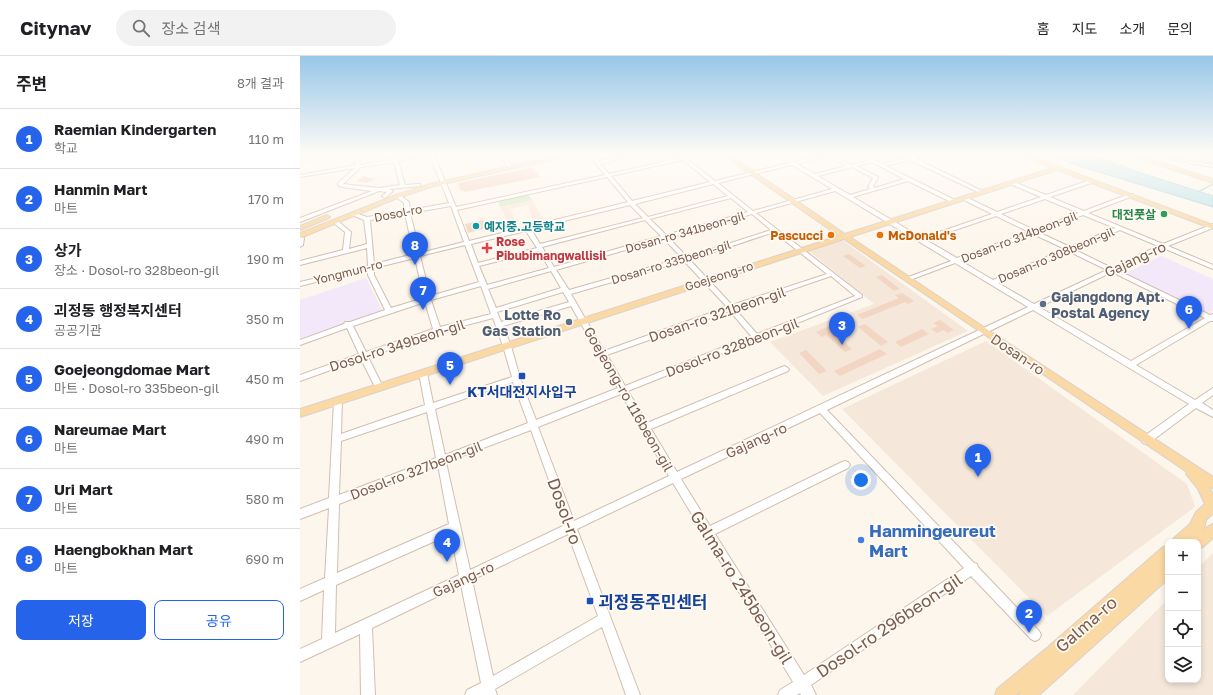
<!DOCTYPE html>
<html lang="ko">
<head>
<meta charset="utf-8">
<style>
  :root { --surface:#fff; --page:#f2f2f2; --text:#202124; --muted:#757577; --line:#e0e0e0; --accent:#2563eb }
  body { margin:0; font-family:"Golos Text","Noto Sans KR",sans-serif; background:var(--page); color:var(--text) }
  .controls { position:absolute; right:12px; bottom:12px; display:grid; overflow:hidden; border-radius:8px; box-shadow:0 2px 6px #0003 }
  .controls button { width:36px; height:36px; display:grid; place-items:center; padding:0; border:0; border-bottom:1px solid var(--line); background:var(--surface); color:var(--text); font:20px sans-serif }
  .you { position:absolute; left:561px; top:424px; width:14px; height:14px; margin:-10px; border:3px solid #fff; border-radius:50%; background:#1a73e8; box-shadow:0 0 0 6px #1a73e833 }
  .badge { display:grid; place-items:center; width:26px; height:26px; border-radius:50%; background:var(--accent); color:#fff; font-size:13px; font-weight:700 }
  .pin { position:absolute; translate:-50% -33px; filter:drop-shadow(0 1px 2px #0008) }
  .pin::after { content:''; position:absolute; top:21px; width:14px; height:12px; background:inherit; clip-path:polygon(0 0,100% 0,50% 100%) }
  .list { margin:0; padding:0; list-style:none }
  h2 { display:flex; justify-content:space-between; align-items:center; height:52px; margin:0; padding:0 16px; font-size:17px }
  h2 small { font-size:13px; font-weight:400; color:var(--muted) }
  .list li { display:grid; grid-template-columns:26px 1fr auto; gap:12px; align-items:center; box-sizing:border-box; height:60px; padding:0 16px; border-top:1px solid var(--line) }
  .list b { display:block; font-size:15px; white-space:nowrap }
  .list p { margin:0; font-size:13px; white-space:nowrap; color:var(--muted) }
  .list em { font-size:13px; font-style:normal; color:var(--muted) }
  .actions { display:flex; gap:8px; padding:12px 16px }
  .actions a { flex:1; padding:9px 0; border:1px solid var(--accent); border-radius:8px; text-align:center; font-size:14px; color:var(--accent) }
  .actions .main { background:var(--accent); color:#fff }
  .icon { flex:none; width:22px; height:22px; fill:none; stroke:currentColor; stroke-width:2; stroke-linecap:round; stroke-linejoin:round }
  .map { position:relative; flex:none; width:913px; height:639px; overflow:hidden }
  header { display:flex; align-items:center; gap:24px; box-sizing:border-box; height:56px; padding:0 20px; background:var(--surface); border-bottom:1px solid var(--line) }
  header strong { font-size:19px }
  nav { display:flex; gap:22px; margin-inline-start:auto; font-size:14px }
  .search { width:280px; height:36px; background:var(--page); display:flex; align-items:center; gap:10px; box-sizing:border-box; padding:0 14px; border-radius:22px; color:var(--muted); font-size:15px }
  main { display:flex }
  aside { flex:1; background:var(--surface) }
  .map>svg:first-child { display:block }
  .residential { fill:#f5e8da }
  .commercial { fill:#fde8e0 }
  .education { fill:#f3e8fa }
  .green { fill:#d8ecc9 }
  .water { fill:#bfe3e8; stroke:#a5d3da }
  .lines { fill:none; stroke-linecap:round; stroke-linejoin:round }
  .stream { stroke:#a5d3da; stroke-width:1.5 }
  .building { fill:#f3d5c3 }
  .minor-casing { stroke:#d1beb0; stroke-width:2 }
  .major-casing { stroke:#dad1cd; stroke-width:2 }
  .minor { fill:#fff; fill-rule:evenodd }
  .major { fill:#fbd9a5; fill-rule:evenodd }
  .leisure-dot { fill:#2e9e5b; stroke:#fffaf3; stroke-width:1.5 }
  .culture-dot { fill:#0f9aa8; stroke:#fffaf3; stroke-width:1.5 }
  .food-dot { fill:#e8710a; stroke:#fffaf3; stroke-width:1.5 }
  .health-dot { fill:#e0444e; stroke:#fffaf3; stroke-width:1.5 }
  .service-dot { fill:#5c6f8a; stroke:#fffaf3; stroke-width:1.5 }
  .transit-dot { fill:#1a4fb4; stroke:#fffaf3; stroke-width:1.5 }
  .shop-dot { fill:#3f7fe0; stroke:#fffaf3; stroke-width:1.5 }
  .labels { text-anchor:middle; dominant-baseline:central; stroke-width:3.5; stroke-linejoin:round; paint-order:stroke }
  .far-street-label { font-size:12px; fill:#7a5c4d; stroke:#fffaf3 }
  .far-leisure-label { font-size:12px; font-weight:bold; fill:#27864d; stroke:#fffaf3; text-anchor:end }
  .far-culture-label { font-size:12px; font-weight:bold; fill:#0d838f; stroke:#fffaf3; text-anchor:start }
  .far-food-label { font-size:12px; font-weight:bold; fill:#c56008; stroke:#fffaf3; text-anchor:end }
  .far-health-label { font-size:12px; font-weight:bold; fill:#be3a42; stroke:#fffaf3; text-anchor:start }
  .street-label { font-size:14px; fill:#7a5c4d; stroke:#fffaf3 }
  .service-label { font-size:14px; font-weight:bold; fill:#4e5e75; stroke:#fffaf3; text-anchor:start }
  .transit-label { font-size:14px; font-weight:bold; fill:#164399; stroke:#fffaf3 }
  .near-street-label { font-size:17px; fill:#7a5c4d; stroke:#fffaf3 }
  .near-shop-label { font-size:17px; font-weight:bold; fill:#366cbe; stroke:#fffaf3; text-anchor:start }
  .near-transit-label { font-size:17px; font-weight:bold; fill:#164399; stroke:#fffaf3; text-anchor:start }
</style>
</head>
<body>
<header>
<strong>Citynav</strong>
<div class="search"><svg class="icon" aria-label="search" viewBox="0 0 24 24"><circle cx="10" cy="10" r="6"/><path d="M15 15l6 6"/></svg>장소 검색</div>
<nav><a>홈</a><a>지도</a><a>소개</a><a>문의</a></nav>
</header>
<main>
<aside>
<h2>주변<small>8개 결과</small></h2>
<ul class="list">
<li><span class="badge">1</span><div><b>Raemian Kindergarten</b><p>학교</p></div><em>110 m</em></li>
<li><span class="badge">2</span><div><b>Hanmin Mart</b><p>마트</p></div><em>170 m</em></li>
<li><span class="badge">3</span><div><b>상가</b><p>장소 · Dosol-ro 328beon-gil</p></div><em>190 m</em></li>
<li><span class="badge">4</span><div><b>괴정동 행정복지센터</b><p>공공기관</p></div><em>350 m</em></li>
<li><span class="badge">5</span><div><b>Goejeongdomae Mart</b><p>마트 · Dosol-ro 335beon-gil</p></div><em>450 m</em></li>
<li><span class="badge">6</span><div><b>Nareumae Mart</b><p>마트</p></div><em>490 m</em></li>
<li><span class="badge">7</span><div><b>Uri Mart</b><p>마트</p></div><em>580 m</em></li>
<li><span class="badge">8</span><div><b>Haengbokhan Mart</b><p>마트</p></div><em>690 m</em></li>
</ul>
<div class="actions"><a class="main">저장</a><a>공유</a></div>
</aside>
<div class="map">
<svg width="913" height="639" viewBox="0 0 913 639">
  <rect width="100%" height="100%" fill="#fdf6ec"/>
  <g class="residential">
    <path d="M542,184L668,275L523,340L470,286L574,248L509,195Z"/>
    <path d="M686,285L887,428L895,451L747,560L542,353Z"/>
    <path d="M913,497V639H773L868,543V624H898V512Z"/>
  </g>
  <path class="commercial" d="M232,144L244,164L234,167L228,149L210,153L216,166L209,167L200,151Z"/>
  <g class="education">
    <path d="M861,200L913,223V254L906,258L824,218Z"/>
    <path d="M66,222L82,254L0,283V244Z"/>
  </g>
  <g class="green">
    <path d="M895,98H913V110L894,106Z"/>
    <path d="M228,138L232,144L200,151L198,145Z"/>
  </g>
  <path class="water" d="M749,98H790L838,116L913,140V151L773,108Z"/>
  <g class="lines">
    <path class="stream" d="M898,136L913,128"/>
  </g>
  <g class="building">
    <path d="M233,111L240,121L164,136L163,134L161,135L158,127Z"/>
    <path d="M63,120L75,123H76L66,127L57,125Z"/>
    <path d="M183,164L187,172L168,177L165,168Z"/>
    <path d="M549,198L566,210L560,212L543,200Z"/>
    <path d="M582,219L600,233L594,235L576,221Z"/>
    <path d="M602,237L614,245L608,248L605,246L563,263L557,259L599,242L595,239Z"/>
    <path d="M546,263L552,268L533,276L552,293L545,296L526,279L522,281L516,276Z"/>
    <path d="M640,264L654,274L647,277L644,274L637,277L631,273L638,270L633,267Z"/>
    <path d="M565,268L588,286L581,290L558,271Z"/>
    <path d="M622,273L629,278L601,291L595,286Z"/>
    <path d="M580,293L587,298L540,320L534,315Z"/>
    <path d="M506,294L527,315L519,318L499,297Z"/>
  </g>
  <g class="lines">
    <g class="minor-casing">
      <g id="minor">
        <path d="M13,98H20L0,107V104Z"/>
        <path d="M62,98H67L59,105L61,109L93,103L92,98H96L97,103L124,98H136L134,99L156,151L305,119L288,98H293L299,105L330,98H340L300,108L309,118L380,102L375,98H380L384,101L398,98H408L387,103L415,125L489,107L475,98H481L494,106L525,98H534L533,99L550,109L568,105L556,98H562L583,108L607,102L600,98H606L611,101L620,98H628L615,102L684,136L680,137L610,104L586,110L655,144V146H651L608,125L553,141L622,182L692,158L662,143V141H666L697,156L741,141L710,128V126H714L746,139L790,124H794V126L750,141L784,155L829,138H833V140L788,157L863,188L913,168V172L868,190L913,209V213L863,192L817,214L910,259L913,258V265H910L836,309L895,344L913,332V339L902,347L913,354V361L896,352L849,387L846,388L843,387L841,384L843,381L889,348L733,254L527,354L674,507L677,508L678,511L739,575L741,579L739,583L735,585L731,583L671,520L511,629L516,639H501L500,637L497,639H478L480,634L493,626L373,427L277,473L340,639H326L302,571L195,633L197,639H165L167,634L181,627L161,529L72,572L75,639H61L60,578L0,606V593L22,583L24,534L0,545V533L25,522L29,452L0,463V453L29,442L34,345L35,343H41L42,345L41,378L125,349L119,317L120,315L123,314L127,317L133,347L212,321L203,290L193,262L140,276L68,301L83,331L82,333H76L61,303L0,325V319L59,298L47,272L0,289V284L44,268L45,266H50L85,254L68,219V213L0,230V226L68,210L67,192L0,209V205L43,194L45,176L35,168V166H39L51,176L49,193L67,188L64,164L50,158L53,156L67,161L104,155V147L96,141V139H100L109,146L110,154L149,147L130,100L98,105L105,129L118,128H120V130L90,133L93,135L85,142L82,140L87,136L79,135L0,166V162L72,135L42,131L38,129V127L55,112L0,121V119L56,109L55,105ZM528,100L546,110L515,118L497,108ZM383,104L410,126L332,145L311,120ZM94,106L100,129L78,132L43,128L61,111ZM572,106L604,123L575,132L573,130L578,122V121L557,110ZM492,109L532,133L453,155L418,127ZM552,111L573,122L568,131L570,133L550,139L518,120ZM307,121L328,146L169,185L157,154ZM413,128L428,140L348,161L335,148ZM535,135L651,205L606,222V224H610L655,207L728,251L377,416L351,373L488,315L489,313L485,310L482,311L347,367L328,335L562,241V239L456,157ZM431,142L448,156L366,179L350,163ZM745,143L779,157L734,174L701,158ZM330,149L343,162L240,188L231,173ZM151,150L164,186L120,197L110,157ZM105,158L114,198L74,208L70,164ZM452,158L471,174L387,201L369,182ZM783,159L815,172L770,191L738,176ZM696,160L729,176L657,202L626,184ZM345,164L361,180L254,211L242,191ZM820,174L858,190L812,212L775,194ZM226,175L237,192L178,207L171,188ZM474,176L527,218L432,249L390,204ZM733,178L765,193L693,224L661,205ZM364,183L382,202L269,234L256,214ZM165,189L179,226L130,240L120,200ZM239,195L249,212L187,229L179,210ZM770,196L807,214L734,248L698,227ZM115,202L124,242L91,252L74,219V212ZM384,205L427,251L304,295L271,238ZM251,215L261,232L196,252L188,233ZM812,216L905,262L831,305L739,251ZM531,220L555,240L457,278L435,253ZM181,230L191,258L140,271L131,244ZM263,236L269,246L201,266L197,256ZM125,246L133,273L66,296L53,270ZM271,250L318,332L236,364L220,322L211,290L203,270ZM430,255L451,280L325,330L307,299ZM213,326L228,367L145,399L135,353ZM321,338L369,420L274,465L238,371ZM127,356L136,402L39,439L41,385ZM520,357L664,512L504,619L415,478L548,412L550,409L548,406L545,405L542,406L410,470L381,423ZM231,374L265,469L170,514L146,406ZM138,409L149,468L37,517L39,448ZM151,478L159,519L35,577L36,529ZM268,478L298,560L193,620L172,524Z"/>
        <path d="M200,98H204L211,109V110H207Z"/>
        <path d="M672,98H690L688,99Z"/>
        <path d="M867,101L913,109V111L869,103H867Z"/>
        <path d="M0,181L4,182L3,189L0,191Z"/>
      </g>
    </g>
    <g class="major-casing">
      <g id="major">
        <path d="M266,98H278L134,130L100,141L0,182V177L96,139L130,128Z"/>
        <path d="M422,98H428L545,178L752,112L719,98H727L758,110H762V112L913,169V173L757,114L550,181L688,274L913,421V432L909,431L913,439V457L906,464L904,473L889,486H872L874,482L890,468L896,456L905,448L898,433L886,418L887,416L544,183L0,361V353L539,180Z"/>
        <path d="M825,98H834L913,123V127Z"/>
        <path d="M27,159L30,161L29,162L0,174V170Z"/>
        <path d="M913,468V482L903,491L898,493V486H892C895,479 906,471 913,468Z"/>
        <path d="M868,490V505L863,509L868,507V523L739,639H719L720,635L716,639H695L697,633L748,591L863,491Z"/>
      </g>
    </g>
    <use href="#minor" class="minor"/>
    <use href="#major" class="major"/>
  </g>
  <linearGradient id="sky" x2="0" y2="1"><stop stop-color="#97c7e8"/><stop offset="0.52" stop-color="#fefbf6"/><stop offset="1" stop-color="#fefbf6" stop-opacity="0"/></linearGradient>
  <rect width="913" height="188" fill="url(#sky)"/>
  <circle class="leisure-dot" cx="864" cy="158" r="4"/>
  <circle class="culture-dot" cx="176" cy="170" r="4"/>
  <g class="food-dot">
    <circle cx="531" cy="179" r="4"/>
    <circle cx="580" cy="179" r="4"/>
  </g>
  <path class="health-dot" d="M185 186h4v4h4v4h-4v4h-4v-4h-4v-4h4z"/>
  <g class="service-dot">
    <circle cx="743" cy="248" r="4"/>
    <circle cx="269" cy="266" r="4"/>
  </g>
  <g class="transit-dot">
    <rect x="218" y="316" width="8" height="8" rx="2"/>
    <rect x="286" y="541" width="8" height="8" rx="2"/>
  </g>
  <circle class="shop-dot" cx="561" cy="484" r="4"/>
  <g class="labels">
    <g class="far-street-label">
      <text transform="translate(98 157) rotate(-11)">Dosol-ro</text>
      <text transform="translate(385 176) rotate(-16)">Dosan-ro 341beon-gil</text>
      <text transform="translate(719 181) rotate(-21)">Dosan-ro 314beon-gil</text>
      <text transform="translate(756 199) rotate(-23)">Dosan-ro 308beon-gil</text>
      <text transform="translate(371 206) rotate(-17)">Dosan-ro 335beon-gil</text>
      <text transform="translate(48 216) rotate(-14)">Yongmun-ro</text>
      <text transform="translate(419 220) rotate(-18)">Goejeong-ro</text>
    </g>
    <g class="far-leisure-label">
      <text x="856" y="158">대전풋살</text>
    </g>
    <g class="far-culture-label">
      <text x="184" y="170">예지중.고등학교</text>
    </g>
    <g class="far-food-label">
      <text x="523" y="179">Pascucci</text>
      <text x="588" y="179" text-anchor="start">McDonald's</text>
    </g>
    <g class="far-health-label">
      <text x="196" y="185">Rose<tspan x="196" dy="14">Pibubimangwallisil</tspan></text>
    </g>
    <g class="street-label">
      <text transform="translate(835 203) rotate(-25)">Gajang-ro</text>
      <text transform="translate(417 258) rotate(-19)">Dosan-ro 321beon-gil</text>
      <text transform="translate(97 289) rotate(-18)">Dosol-ro 349beon-gil</text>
      <text transform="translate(432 291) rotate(-21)">Dosol-ro 328beon-gil</text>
      <text transform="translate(718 298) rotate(34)">Dosan-ro</text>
      <text transform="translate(329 343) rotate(60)">Goejeong-ro 116beon-gil</text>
      <text transform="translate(456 384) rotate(-25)">Gajang-ro</text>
      <text transform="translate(116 414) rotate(-21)">Dosol-ro 327beon-gil</text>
      <text transform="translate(163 523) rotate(-25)">Gajang-ro</text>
    </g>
    <g class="service-label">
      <text x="751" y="240">Gajangdong Apt.<tspan x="751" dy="16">Postal Agency</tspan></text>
      <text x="261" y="258" text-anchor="end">Lotte Ro<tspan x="261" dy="16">Gas Station</tspan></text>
    </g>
    <g class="transit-label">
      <text x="222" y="335">KT서대전지사입구</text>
    </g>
    <g class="near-street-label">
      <text transform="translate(265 455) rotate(70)">Dosol-ro</text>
      <text transform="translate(442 531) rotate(58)">Galma-ro 245beon-gil</text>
      <text transform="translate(786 568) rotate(-41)">Galma-ro</text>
      <text transform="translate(589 569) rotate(-34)">Dosol-ro 296beon-gil</text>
    </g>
    <g class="near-shop-label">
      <text x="569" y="474">Hanmingeureut<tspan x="569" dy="20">Mart</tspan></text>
    </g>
    <g class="near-transit-label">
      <text x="298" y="545">괴정동주민센터</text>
    </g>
  </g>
</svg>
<div class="controls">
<button>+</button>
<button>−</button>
<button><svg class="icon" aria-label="locate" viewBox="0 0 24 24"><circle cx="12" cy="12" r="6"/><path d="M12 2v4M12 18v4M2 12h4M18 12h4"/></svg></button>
<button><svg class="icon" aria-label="layers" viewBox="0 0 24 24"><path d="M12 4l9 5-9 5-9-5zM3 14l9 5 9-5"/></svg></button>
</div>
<div class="you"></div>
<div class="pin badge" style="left:678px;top:421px">1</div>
<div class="pin badge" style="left:729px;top:577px">2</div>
<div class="pin badge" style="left:542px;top:289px">3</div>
<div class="pin badge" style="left:147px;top:506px">4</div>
<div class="pin badge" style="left:150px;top:329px">5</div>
<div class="pin badge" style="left:889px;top:273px">6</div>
<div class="pin badge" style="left:123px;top:254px">7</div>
<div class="pin badge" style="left:115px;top:209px">8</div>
</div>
</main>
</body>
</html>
